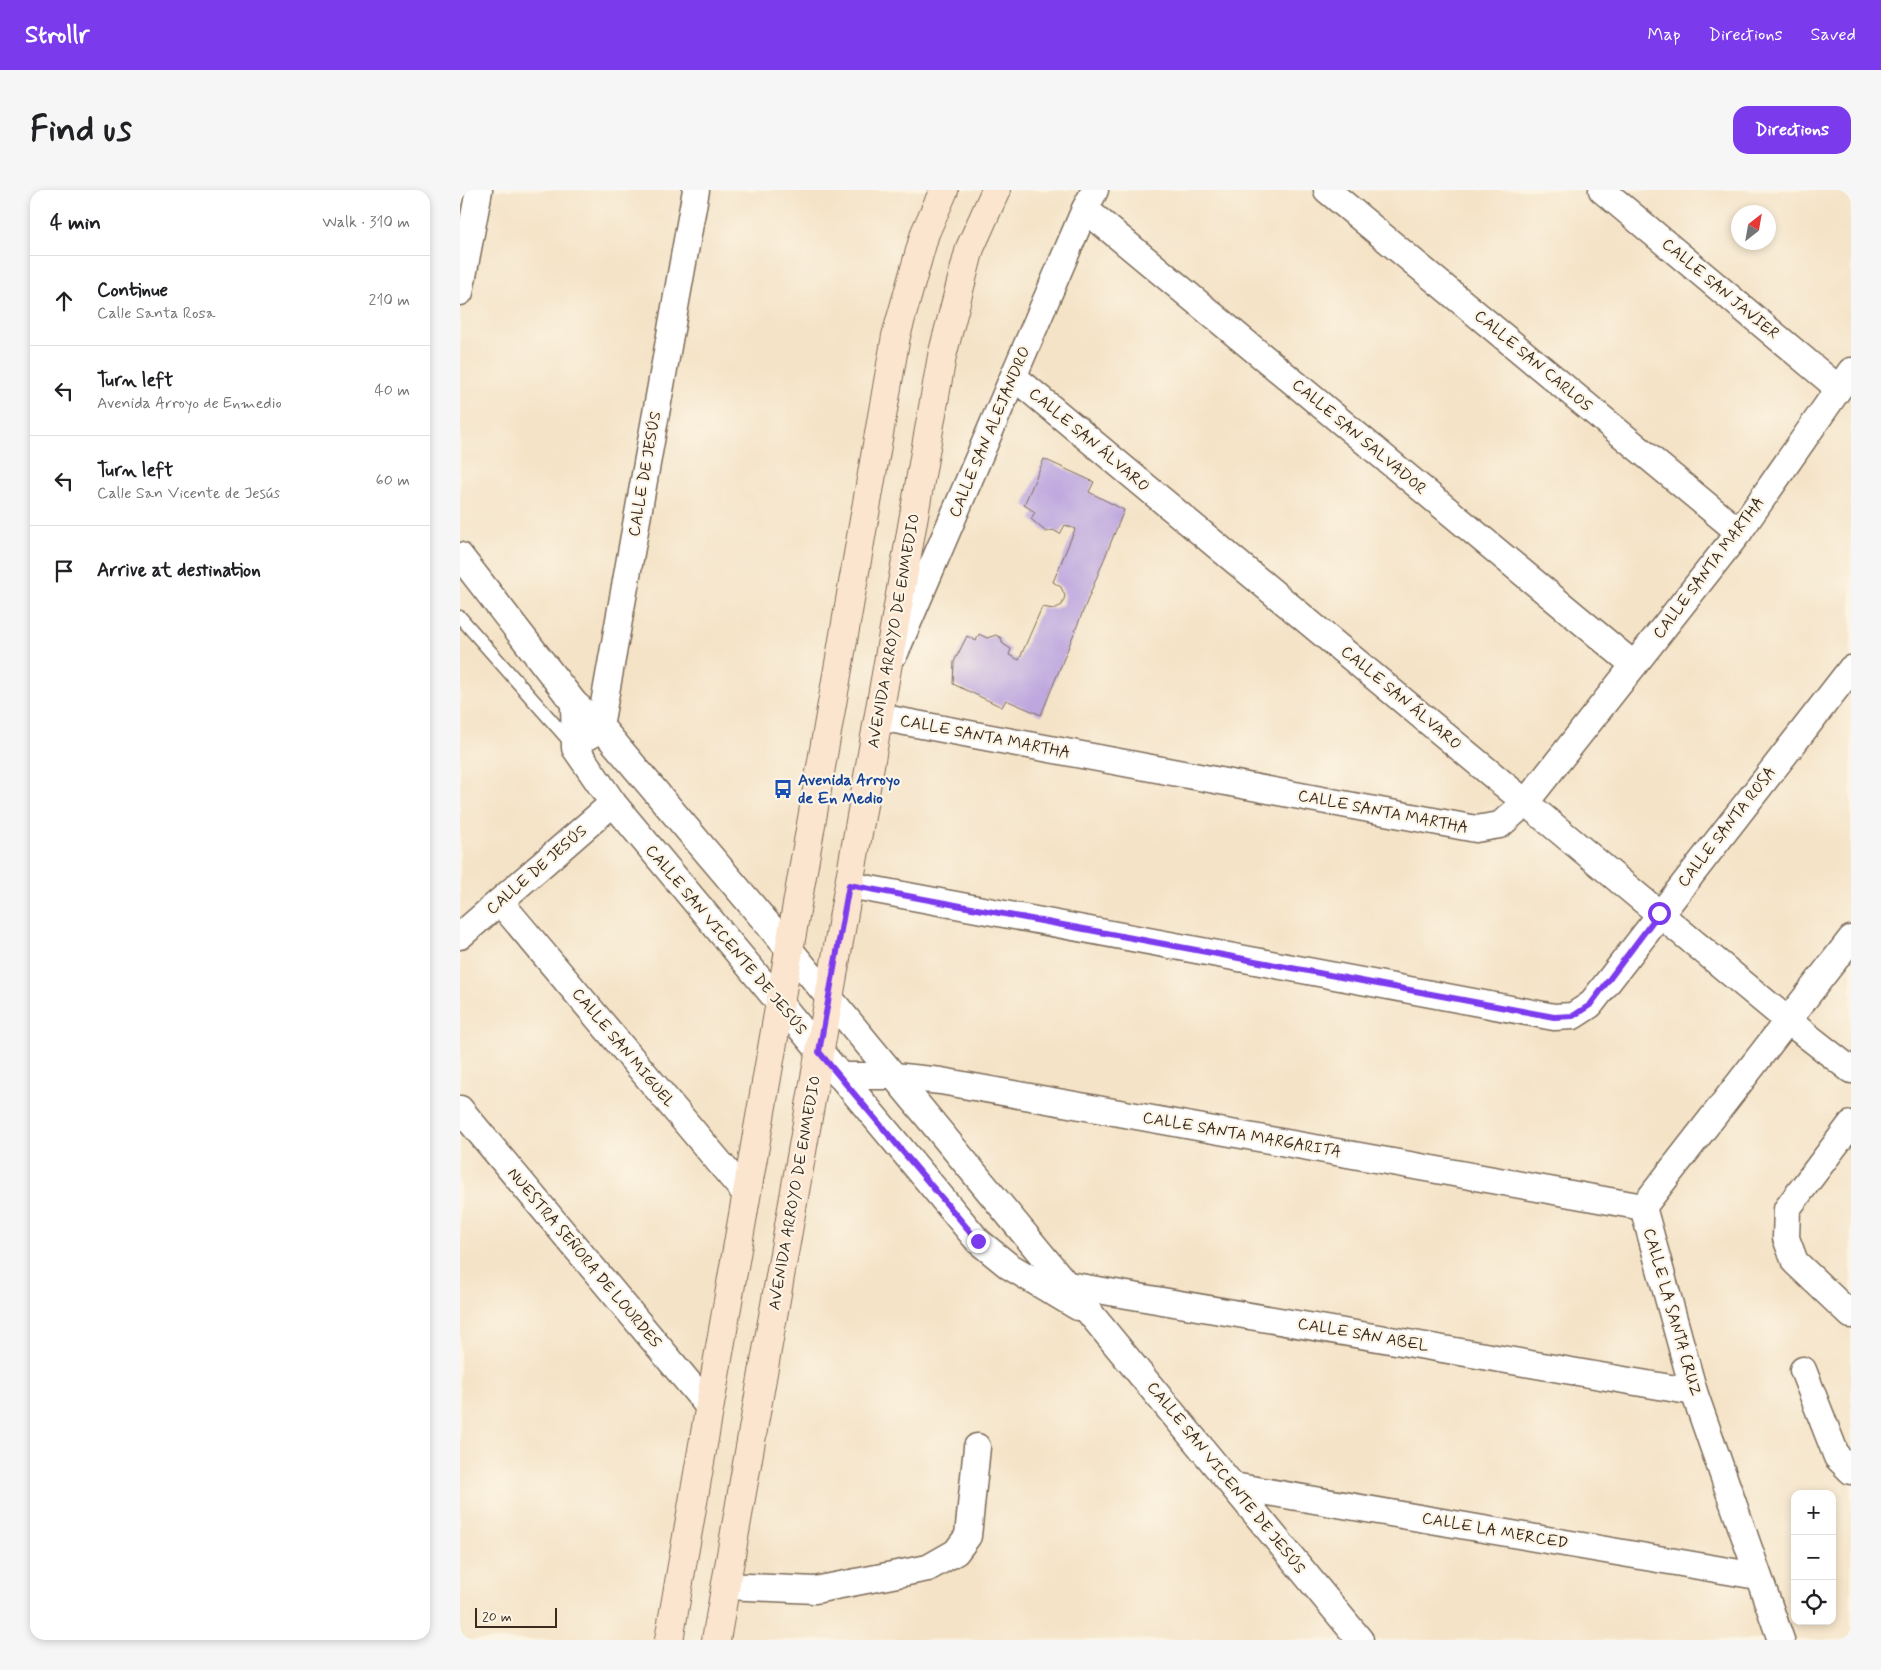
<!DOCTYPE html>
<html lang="en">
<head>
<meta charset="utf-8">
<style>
  :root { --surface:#fff; --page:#f6f6f6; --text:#202124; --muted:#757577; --line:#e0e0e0; --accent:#7c3aed }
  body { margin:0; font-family:Mynerve,sans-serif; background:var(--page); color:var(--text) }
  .controls { position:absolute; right:15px; bottom:15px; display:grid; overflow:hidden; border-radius:10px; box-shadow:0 2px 8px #0003 }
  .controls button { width:45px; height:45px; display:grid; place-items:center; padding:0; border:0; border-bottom:1px solid var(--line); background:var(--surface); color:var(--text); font:25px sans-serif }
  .compass { position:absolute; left:1271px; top:15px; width:45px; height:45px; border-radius:50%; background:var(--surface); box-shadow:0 2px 8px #0003; rotate:31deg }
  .scale { position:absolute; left:15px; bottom:12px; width:82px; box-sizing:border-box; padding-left:5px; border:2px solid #3b2a1e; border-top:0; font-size:14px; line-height:18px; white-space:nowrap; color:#3b2a1e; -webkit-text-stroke:4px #fcf5e5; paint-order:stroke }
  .stop { position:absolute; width:15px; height:15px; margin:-11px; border:4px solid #7c3aed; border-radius:50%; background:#fff }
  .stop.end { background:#7c3aed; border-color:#fff; box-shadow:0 1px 5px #0008 }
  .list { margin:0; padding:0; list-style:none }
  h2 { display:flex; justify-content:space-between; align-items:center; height:65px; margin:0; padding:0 20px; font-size:21px }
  h2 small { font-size:16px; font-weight:400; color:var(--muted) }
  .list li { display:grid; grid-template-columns:32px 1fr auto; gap:15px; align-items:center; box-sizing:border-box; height:90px; padding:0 20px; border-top:1px solid var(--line) }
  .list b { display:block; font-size:19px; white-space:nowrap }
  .list p { margin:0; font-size:16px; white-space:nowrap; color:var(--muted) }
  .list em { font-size:16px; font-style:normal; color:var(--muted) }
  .icon { flex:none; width:28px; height:28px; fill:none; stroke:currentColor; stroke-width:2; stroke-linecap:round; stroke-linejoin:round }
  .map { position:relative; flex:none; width:1391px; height:1450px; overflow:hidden; border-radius:15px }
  header { display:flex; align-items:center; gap:30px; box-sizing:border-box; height:70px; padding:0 25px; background:var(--accent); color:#fff }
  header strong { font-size:24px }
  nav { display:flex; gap:28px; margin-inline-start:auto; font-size:18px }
  .intro { display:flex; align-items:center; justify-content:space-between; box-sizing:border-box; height:120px; padding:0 30px }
  h1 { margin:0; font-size:35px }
  .button { padding:12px 22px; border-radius:15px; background:var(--accent); color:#fff; font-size:18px; font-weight:700 }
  main { display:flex; gap:30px; padding:0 30px }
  aside { flex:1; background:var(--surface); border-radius:15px; box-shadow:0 2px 8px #0003 }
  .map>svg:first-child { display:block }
  .building { fill:#bea7df }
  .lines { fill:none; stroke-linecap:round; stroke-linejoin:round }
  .lane-casing { stroke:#7c6b59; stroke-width:15 }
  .street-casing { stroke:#7c6b59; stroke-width:29 }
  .secondary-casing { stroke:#7c6b59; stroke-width:30 }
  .lane { stroke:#fff; stroke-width:12 }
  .street { stroke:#fff; stroke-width:26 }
  .secondary { stroke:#fce5cf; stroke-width:28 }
  .route { stroke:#7c3aed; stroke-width:6 }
  .labels { text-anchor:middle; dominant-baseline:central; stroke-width:4.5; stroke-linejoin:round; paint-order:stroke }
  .street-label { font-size:16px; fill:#3b2a1e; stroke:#fcf5e5 }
  .transit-label { font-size:16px; font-weight:bold; fill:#164399; stroke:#fcf5e5; text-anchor:start }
</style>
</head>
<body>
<header>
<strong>Strollr</strong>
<nav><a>Map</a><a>Directions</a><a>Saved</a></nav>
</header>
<div class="intro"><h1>Find us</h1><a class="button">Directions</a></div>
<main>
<aside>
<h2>4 min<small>Walk · 310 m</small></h2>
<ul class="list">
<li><svg class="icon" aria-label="ahead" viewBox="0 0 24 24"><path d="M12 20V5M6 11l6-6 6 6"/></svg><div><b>Continue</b><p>Calle Santa Rosa</p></div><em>210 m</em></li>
<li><svg class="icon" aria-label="left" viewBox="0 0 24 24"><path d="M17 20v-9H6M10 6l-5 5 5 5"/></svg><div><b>Turn left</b><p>Avenida Arroyo de Enmedio</p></div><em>40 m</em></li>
<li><svg class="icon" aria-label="left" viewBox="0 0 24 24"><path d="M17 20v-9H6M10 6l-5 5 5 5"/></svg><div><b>Turn left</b><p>Calle San Vicente de Jesús</p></div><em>60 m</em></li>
<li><svg class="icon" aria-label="arrive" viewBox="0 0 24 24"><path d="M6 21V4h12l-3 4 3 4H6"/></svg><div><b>Arrive at destination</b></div></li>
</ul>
</aside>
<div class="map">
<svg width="1391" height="1450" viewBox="0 0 1391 1450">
  <rect width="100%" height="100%" fill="#fcf5e5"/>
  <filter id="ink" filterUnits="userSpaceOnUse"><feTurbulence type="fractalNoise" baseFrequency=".02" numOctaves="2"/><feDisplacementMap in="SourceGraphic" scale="10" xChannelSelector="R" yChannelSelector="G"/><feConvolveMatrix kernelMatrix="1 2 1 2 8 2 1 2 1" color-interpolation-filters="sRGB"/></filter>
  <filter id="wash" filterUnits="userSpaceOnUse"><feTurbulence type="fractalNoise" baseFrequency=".0096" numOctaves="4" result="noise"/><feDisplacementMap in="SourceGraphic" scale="20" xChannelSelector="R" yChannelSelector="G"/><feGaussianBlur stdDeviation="1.12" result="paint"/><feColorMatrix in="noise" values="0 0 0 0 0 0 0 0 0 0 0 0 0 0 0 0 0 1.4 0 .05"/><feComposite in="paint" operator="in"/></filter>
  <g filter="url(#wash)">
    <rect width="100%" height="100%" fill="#f4e3c7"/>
    <g id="blocks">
      <path class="building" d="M584,269L634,292L629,302L664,320L581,525L546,510L542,517L493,494L494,472L507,446L516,451L519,444L527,448L536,445L541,448L543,454L551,459L549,465L559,470L582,417L594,419L602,415L605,406L601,397L593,392L615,339L605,335L600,344L593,340L586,342L571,329L575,322L564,315Z"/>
    </g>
  </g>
  <g filter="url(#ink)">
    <use href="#blocks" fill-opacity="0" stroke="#7c6b59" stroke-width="1"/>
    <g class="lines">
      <g class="lane-casing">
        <path id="lane" d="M0,427L112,554"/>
      </g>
      <g class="street-casing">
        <g id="street">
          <path d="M867,0L1279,342"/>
          <path d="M1142,0L1378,198"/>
          <path d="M625,19L1174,475"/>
          <path d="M0,102L19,0"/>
          <path d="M554,187L1327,830L1391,880"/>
          <path d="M0,366L114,513L140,536L329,759L900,1450"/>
          <path d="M435,463L625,19L635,0"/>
          <path d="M114,513L115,558L153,613L518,1051L549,1076L618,1117"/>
          <path d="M419,527L1016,639L1040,635L1066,612L1279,342L1391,181"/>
          <path d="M129,546L140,536L236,0"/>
          <path d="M389,695L1094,827L1113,826L1130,815L1391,479"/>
          <path d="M40,712L286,1004"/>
          <path d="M0,746L153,613"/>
          <path d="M380,886H434L481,891L1183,1017"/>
          <path d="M0,919L249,1217"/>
          <path d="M1391,934L1327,1019L1326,1048L1335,1072L1391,1125"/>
          <path d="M1183,1017L1234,1202L1321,1450"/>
          <path d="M1183,1017L1391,749"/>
          <path d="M597,1093L1234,1202"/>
          <path d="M1343,1180L1377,1267L1391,1281"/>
          <path d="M773,1296L1297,1386"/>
          <path d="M266,1396L355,1400L468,1378L496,1362L508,1346L517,1257"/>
        </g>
      </g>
      <g class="secondary-casing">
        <g id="secondary">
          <path d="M209,1450L436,146L465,43L484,0"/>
          <path d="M256,1450L482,166L510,58L536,0"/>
        </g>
      </g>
      <use href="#lane" class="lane"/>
      <use href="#street" class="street"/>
      <use href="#secondary" class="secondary"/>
    </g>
  </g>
  <g class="lines" filter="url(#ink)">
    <path class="route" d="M518,1051L359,862L389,695L1094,827L1113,826L1130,815L1199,723"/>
  </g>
  <defs>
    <g id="bus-bare" transform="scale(1.5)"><path d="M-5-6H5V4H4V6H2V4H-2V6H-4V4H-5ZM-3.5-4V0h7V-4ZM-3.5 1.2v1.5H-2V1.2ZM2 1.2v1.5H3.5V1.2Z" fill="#1a4fb4" stroke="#fcf5e5" stroke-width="2.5" paint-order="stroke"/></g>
  </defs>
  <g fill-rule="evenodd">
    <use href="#bus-bare" x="323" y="599"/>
  </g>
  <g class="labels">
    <g class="street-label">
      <text transform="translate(1260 99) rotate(40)">CALLE SAN JAVIER</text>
      <text transform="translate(1073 171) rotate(40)">CALLE SAN CARLOS</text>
      <text transform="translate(530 242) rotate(-67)">CALLE SAN ALEJANDRO</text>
      <text transform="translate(899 247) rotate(40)">CALLE SAN SALVADOR</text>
      <text transform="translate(629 250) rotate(40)">CALLE SAN ÁLVARO</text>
      <text transform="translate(185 284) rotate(-80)">CALLE DE JESÚS</text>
      <text transform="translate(1249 378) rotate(-53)">CALLE SANTA MARTHA</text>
      <text transform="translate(434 441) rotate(-80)">AVENIDA ARROYO DE ENMEDIO</text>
      <text transform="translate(941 508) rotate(40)">CALLE SAN ÁLVARO</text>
      <text transform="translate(525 547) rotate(11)">CALLE SANTA MARTHA</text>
      <text transform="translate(923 622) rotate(11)">CALLE SANTA MARTHA</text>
      <text transform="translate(1267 637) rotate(-52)">CALLE SANTA ROSA</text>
      <text transform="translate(77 680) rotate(-41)">CALLE DE JESÚS</text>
      <text transform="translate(266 750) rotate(50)">CALLE SAN VICENTE DE JESÚS</text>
      <text transform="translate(163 858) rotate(50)">CALLE SAN MIGUEL</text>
      <text transform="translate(782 945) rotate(10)">CALLE SANTA MARGARITA</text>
      <text transform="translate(335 1003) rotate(-80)">AVENIDA ARROYO DE ENMEDIO</text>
      <text transform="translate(124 1068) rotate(50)">NUESTRA SEÑORA DE LOURDES</text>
      <text transform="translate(1212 1122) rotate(74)">CALLE LA SANTA CRUZ</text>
      <text transform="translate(903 1145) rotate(10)">CALLE SAN ABEL</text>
      <text transform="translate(766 1288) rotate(51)">CALLE SAN VICENTE DE JESÚS</text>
      <text transform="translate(1035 1341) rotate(10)">CALLE LA MERCED</text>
    </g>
    <g class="transit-label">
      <text x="338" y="590">Avenida Arroyo<tspan x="338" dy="18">de En Medio</tspan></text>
    </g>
  </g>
</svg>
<div class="controls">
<button>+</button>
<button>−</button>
<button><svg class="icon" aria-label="locate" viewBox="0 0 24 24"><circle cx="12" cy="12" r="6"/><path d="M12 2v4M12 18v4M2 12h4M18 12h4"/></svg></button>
</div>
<svg class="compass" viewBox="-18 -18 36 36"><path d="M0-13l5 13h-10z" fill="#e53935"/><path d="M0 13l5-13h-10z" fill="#757577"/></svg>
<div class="scale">20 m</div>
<div class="stop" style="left:1199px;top:723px"></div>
<div class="stop end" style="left:518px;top:1051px"></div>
</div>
</main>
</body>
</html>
